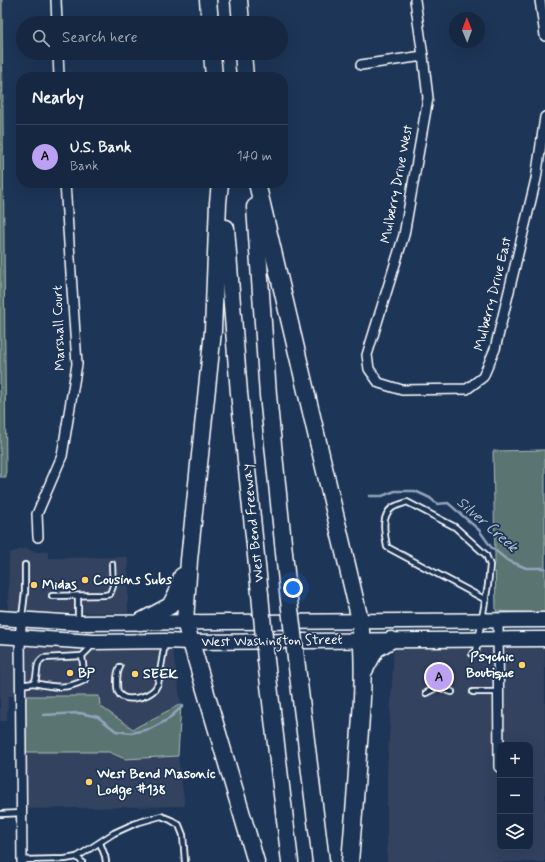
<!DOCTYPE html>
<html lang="en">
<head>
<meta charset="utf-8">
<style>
  :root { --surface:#162841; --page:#23344c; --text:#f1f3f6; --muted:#9ea6b1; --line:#35445a; --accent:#bca0f2 }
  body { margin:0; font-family:Mynerve,sans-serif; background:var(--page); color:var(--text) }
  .controls { position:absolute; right:12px; bottom:12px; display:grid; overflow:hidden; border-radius:8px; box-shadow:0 4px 16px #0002 }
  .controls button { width:36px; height:36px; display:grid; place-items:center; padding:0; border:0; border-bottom:1px solid var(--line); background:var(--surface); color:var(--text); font:20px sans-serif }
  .compass { position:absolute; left:449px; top:12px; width:36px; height:36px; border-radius:50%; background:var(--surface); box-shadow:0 4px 16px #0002; rotate:359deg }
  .you { position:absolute; left:293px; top:588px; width:14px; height:14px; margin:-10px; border:3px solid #fff; border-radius:50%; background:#1a73e8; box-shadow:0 0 0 6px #1a73e833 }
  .badge { display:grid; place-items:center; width:26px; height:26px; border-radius:50%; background:var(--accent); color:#111; font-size:13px; font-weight:700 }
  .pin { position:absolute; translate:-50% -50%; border:2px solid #fff; box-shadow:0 1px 4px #0006 }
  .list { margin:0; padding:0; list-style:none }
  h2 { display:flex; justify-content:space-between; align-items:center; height:52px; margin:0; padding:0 16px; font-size:17px }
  h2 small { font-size:13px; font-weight:400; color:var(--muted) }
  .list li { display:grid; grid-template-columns:26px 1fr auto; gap:12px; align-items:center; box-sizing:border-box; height:64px; padding:0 16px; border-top:1px solid var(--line) }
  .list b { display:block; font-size:15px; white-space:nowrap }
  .list p { margin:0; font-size:13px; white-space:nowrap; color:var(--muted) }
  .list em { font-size:13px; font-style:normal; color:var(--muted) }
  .icon { flex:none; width:22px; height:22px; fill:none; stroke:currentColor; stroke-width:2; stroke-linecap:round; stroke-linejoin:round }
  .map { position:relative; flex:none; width:545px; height:862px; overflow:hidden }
  .search { position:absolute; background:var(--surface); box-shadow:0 4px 16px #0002; left:16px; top:16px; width:272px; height:44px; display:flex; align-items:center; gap:10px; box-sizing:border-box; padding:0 14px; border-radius:22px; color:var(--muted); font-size:15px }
  .panel { position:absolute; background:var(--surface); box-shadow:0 4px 16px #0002; left:16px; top:72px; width:272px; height:116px; border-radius:16px }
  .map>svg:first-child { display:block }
  .built { fill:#33435f; fill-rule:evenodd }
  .green { fill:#5a7471; stroke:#acbab8 }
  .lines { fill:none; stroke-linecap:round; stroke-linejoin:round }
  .stream { stroke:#92a4bb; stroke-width:2.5 }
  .service-casing { stroke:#fff; stroke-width:8 }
  .minor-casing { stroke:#fff; stroke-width:12 }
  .primary-casing { stroke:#fff; stroke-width:17 }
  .motorway-casing { stroke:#fff; stroke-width:19 }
  .service { stroke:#1d3557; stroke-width:4.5 }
  .minor { stroke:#1d3557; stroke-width:9 }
  .primary { stroke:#1d3557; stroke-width:14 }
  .motorway { stroke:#1d3557; stroke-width:16 }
  .motorway-bridge-casing { stroke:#fff; stroke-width:19; stroke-linecap:butt }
  .motorway-bridge { stroke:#1d3557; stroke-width:16 }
  .poi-dot { fill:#ffd166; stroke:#1d3557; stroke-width:1.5 }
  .labels { text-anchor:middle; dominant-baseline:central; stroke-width:3.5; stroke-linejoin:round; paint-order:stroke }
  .street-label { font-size:14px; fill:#fff; stroke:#1d3557 }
  .poi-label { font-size:14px; font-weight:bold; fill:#fff; stroke:#1d3557; text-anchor:start }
  .water-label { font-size:15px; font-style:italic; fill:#b6c3d2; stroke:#1d3557 }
</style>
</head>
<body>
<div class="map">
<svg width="545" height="862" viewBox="0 0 545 862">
  <rect width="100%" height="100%" fill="#1d3557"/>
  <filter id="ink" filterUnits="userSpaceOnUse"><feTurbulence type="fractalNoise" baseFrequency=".025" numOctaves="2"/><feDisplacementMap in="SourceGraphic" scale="8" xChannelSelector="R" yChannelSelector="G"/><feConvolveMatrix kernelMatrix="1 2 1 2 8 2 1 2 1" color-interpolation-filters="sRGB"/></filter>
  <g filter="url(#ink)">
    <g class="built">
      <path d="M27,548L31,551L39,552L48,551V558L128,557V613L8,612L9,553Z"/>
      <path d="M0,642L172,646L181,704L133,729L100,706L99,696H8L7,721H0Z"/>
      <path d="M545,642V862H387V774L394,646ZM500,745H530V847H500Z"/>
      <path d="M24,752H109L125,759L178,756L185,806L25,809Z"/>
    </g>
    <g class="green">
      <path d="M0,0H2L6,477H0Z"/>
      <path d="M545,450V613L513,612L496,611L493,451Z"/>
      <path d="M23,696H99L100,706L133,729L181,704L178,756L125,759L109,752H24Z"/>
    </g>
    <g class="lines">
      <g class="stream">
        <path d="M369,496H382L395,491H415L430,498L437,504L448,503L479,530L491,547L507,560L526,568H545"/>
        <path d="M43,715L80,713L98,717L116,731L131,733L150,729L167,720L183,706"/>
      </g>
      <g class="service-casing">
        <g id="service">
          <path d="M52,596L105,595L110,594L113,586L112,564"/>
          <path d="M78,596V622"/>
          <path d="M22,617L25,592V565"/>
          <path d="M472,654L476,652L488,585L490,565L486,555L455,527L407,502C403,504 396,505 392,508C380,517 385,534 387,547L486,600"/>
          <path d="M120,667C117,672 117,677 117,682C117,685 117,689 118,692C124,704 148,697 155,689C155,689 157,685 158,684L165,643"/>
          <path d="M34,683C54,687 66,690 85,680L82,656L89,649L92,643"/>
          <path d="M20,685L34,683C39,675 34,664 43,658L82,656"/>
          <path d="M443,689L452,692"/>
          <path d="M473,692H499"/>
          <path d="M426,693L434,689"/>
          <path d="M0,814L22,813"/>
          <path d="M100,843L105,856L106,862"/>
          <path d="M77,857L82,862"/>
          <path d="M22,860L65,859L77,857L114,833L136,823L161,816L171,820L179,825L183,835L185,862"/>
        </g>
      </g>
      <g class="minor-casing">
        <g id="minor">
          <path d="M56,0L57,23"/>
          <path d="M415,0L423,56L428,98L404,235L367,355L369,369L379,383L402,390L467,389L483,377L495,349L536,179L545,117"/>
          <path d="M540,0L545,36"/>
          <path d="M58,53L59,77"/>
          <path d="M361,65L423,56"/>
          <path d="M38,537L37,514L62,456L77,364L65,183"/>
          <path d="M498,620L499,767"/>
          <path d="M22,862L20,637L22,619"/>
        </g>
      </g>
      <g class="primary-casing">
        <g id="primary">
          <path d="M0,618L78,623L545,620"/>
          <path d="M0,636L93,642L165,641L190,642L545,639"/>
        </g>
      </g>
      <g class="motorway-casing">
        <g id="motorway">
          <path d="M208,0L210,23"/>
          <path d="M239,0L241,23"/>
          <path d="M212,53L214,77"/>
          <path d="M243,53L245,77"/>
          <path d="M220,183L218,203L213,331L189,560L185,622L256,862"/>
          <path d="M257,183L360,620C365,667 362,709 358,755C356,791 353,826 350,862"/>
          <path d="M255,207L268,395L288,592"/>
          <path d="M226,228L239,393L260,594"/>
          <path d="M140,622L170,606L177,593L182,576"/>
          <path d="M266,660L290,862"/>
          <path d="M297,667L321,862"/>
          <path d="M364,671L376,649L391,640"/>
        </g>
      </g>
      <use href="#service" class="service"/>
      <use href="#minor" class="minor"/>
      <use href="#primary" class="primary"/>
      <use href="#motorway" class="motorway"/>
      <g class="motorway-bridge-casing">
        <g id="motorway-bridge">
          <path d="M288,592L297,667"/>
          <path d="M260,594L266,660"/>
        </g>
      </g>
      <use href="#motorway-bridge" class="motorway-bridge"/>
    </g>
  </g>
  <g class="poi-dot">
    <circle cx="85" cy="580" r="4"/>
    <circle cx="34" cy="585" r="4"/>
    <circle cx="522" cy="665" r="4"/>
    <circle cx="70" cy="673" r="4"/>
    <circle cx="135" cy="674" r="4"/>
    <circle cx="89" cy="782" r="4"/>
  </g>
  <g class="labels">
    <g class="street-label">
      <text transform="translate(397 184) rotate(-79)">Mulberry Drive West</text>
      <text transform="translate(493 294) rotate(-76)">Mulberry Drive East</text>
      <text transform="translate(59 328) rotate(-92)">Marshall Court</text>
      <text transform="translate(253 523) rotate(-96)">West Bend Freeway</text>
      <text transform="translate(272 641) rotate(-1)">West Washington Street</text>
    </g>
    <g class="poi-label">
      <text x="93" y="580">Cousins Subs</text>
      <text x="42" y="585">Midas</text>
      <text x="514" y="657" text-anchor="end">Psychic<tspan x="514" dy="16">Boutique</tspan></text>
      <text x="78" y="673">BP</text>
      <text x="143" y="674">SEEK</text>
      <text x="97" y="774">West Bend Masonic<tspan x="97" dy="16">Lodge #138</tspan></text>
    </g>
    <g class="water-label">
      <text transform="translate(487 525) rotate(41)">Silver Creek</text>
    </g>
  </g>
</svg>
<div class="controls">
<button>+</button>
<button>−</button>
<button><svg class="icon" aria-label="layers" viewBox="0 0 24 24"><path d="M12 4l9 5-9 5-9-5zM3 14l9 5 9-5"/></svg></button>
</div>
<svg class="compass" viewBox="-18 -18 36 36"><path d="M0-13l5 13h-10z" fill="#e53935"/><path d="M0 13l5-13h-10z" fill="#9ea6b1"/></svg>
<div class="you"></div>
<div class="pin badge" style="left:439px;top:677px">A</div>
<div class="search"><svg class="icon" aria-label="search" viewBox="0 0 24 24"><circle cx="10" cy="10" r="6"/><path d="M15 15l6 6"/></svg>Search here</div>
<section class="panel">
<h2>Nearby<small></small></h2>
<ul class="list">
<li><span class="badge">A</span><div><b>U.S. Bank</b><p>Bank</p></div><em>140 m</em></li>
</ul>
</section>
</div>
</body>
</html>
